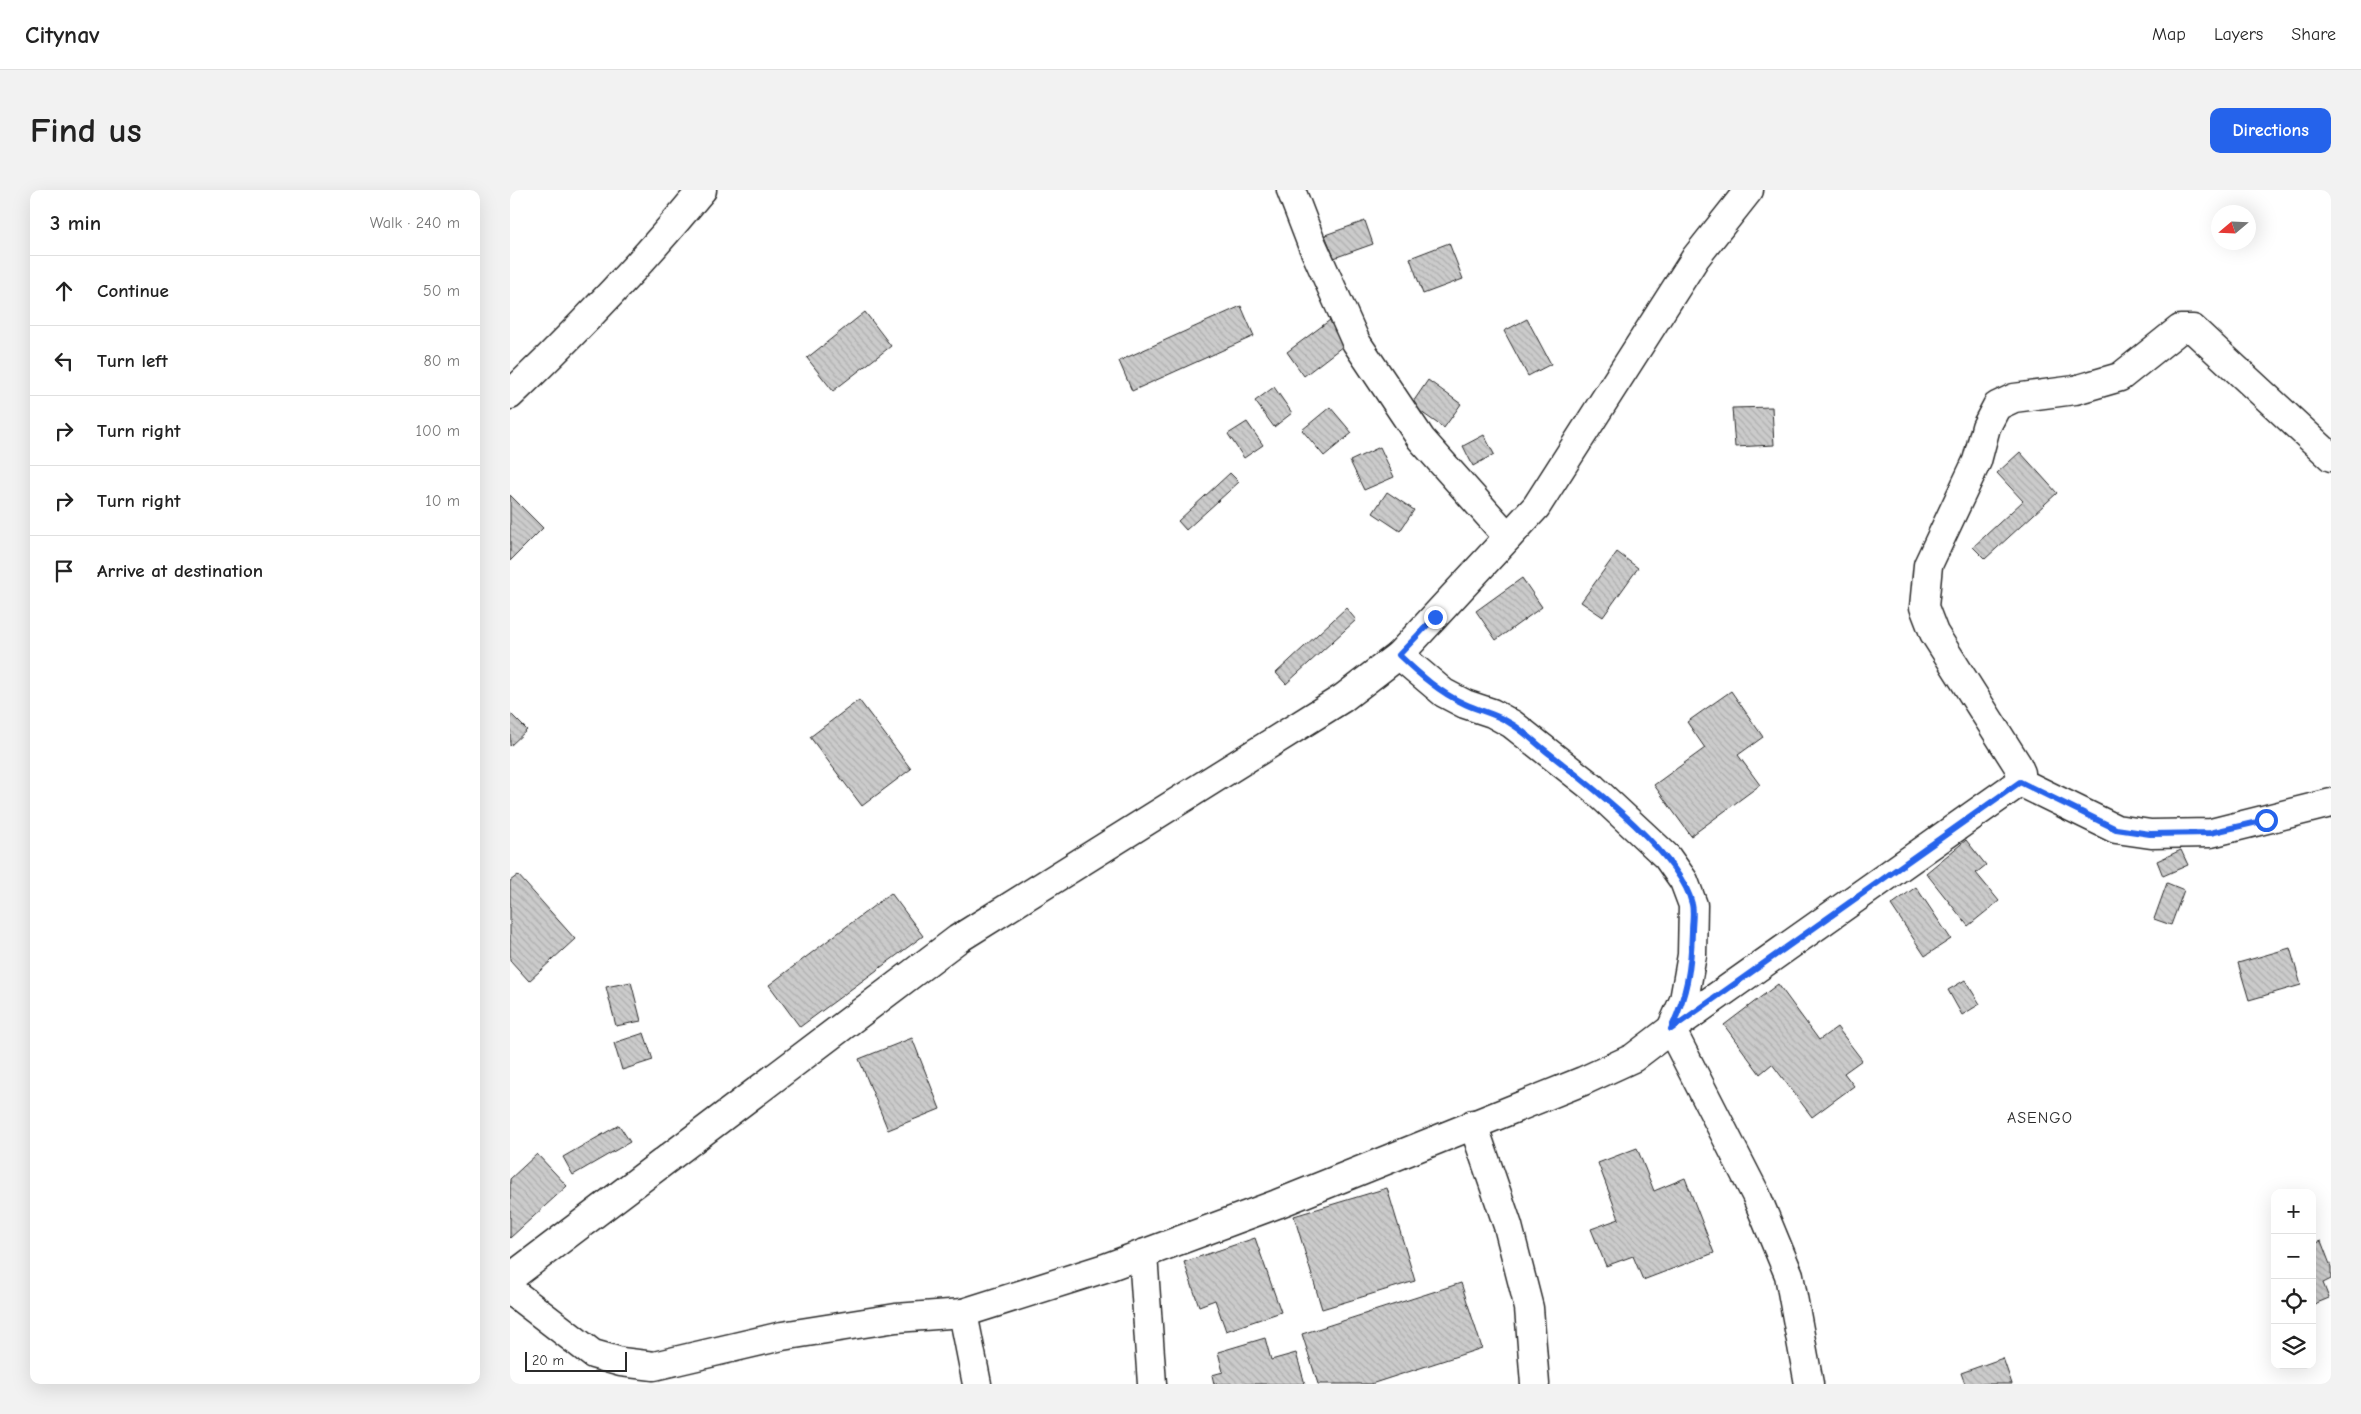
<!DOCTYPE html>
<html lang="en">
<head>
<meta charset="utf-8">
<style>
  :root { --surface:#fff; --page:#f2f2f2; --text:#222; --muted:#767676; --line:#e0e0e0; --accent:#2563eb }
  body { margin:0; font-family:"Comic Neue",sans-serif; background:var(--page); color:var(--text) }
  .controls { position:absolute; right:15px; bottom:15px; display:grid; overflow:hidden; border-radius:10px; box-shadow:0 5px 20px #0002 }
  .controls button { width:45px; height:45px; display:grid; place-items:center; padding:0; border:0; border-bottom:1px solid var(--line); background:var(--surface); color:var(--text); font:25px sans-serif }
  .compass { position:absolute; left:1701px; top:15px; width:45px; height:45px; border-radius:50%; background:var(--surface); box-shadow:0 5px 20px #0002; rotate:251deg }
  .scale { position:absolute; left:15px; bottom:12px; width:102px; box-sizing:border-box; padding-left:5px; border:2px solid #2b2b2b; border-top:0; font-size:14px; line-height:18px; white-space:nowrap; color:#2b2b2b; -webkit-text-stroke:4px #fff; paint-order:stroke }
  .stop { position:absolute; width:15px; height:15px; margin:-11px; border:4px solid #2563eb; border-radius:50%; background:#fff }
  .stop.end { background:#2563eb; border-color:#fff; box-shadow:0 1px 5px #0008 }
  .list { margin:0; padding:0; list-style:none }
  h2 { display:flex; justify-content:space-between; align-items:center; height:65px; margin:0; padding:0 20px; font-size:21px }
  h2 small { font-size:16px; font-weight:400; color:var(--muted) }
  .list li { display:grid; grid-template-columns:32px 1fr auto; gap:15px; align-items:center; box-sizing:border-box; height:70px; padding:0 20px; border-top:1px solid var(--line) }
  .list b { display:block; font-size:19px; white-space:nowrap }
  .list em { font-size:16px; font-style:normal; color:var(--muted) }
  .icon { flex:none; width:28px; height:28px; fill:none; stroke:currentColor; stroke-width:2; stroke-linecap:round; stroke-linejoin:round }
  .map { position:relative; flex:none; width:1821px; height:1194px; overflow:hidden; border-radius:10px }
  header { display:flex; align-items:center; gap:30px; box-sizing:border-box; height:70px; padding:0 25px; background:var(--surface); border-bottom:1px solid var(--line) }
  header strong { font-size:24px }
  nav { display:flex; gap:28px; margin-inline-start:auto; font-size:18px }
  .intro { display:flex; align-items:center; justify-content:space-between; box-sizing:border-box; height:120px; padding:0 30px }
  h1 { margin:0; font-size:35px }
  .button { padding:12px 22px; border-radius:10px; background:var(--accent); color:#fff; font-size:18px; font-weight:700 }
  main { display:flex; gap:30px; padding:0 30px }
  aside { flex:1; background:var(--surface); border-radius:10px; box-shadow:0 5px 20px #0002 }
  .map>svg:first-child { display:block }
  .building { fill:url(#building-back-hatch); stroke:#2b2b2b }
  .lines { fill:none; stroke-linecap:round; stroke-linejoin:round }
  .minor-casing { stroke:#2b2b2b; stroke-width:31 }
  .minor { stroke:#fff; stroke-width:28 }
  .route { stroke:#2563eb; stroke-width:6 }
  .labels { text-anchor:middle; dominant-baseline:central; stroke-width:4; stroke-linejoin:round; paint-order:stroke }
  .neighbourhood-label { font-size:16px; letter-spacing:1px; fill:#2b2b2b; stroke:#fff }
</style>
</head>
<body>
<header>
<strong>Citynav</strong>
<nav><a>Map</a><a>Layers</a><a>Share</a></nav>
</header>
<div class="intro"><h1>Find us</h1><a class="button">Directions</a></div>
<main>
<aside>
<h2>3 min<small>Walk · 240 m</small></h2>
<ul class="list">
<li><svg class="icon" aria-label="ahead" viewBox="0 0 24 24"><path d="M12 20V5M6 11l6-6 6 6"/></svg><div><b>Continue</b></div><em>50 m</em></li>
<li><svg class="icon" aria-label="left" viewBox="0 0 24 24"><path d="M17 20v-9H6M10 6l-5 5 5 5"/></svg><div><b>Turn left</b></div><em>80 m</em></li>
<li><svg class="icon" aria-label="right" viewBox="0 0 24 24"><path d="M7 20v-9h11M14 6l5 5-5 5"/></svg><div><b>Turn right</b></div><em>100 m</em></li>
<li><svg class="icon" aria-label="right" viewBox="0 0 24 24"><path d="M7 20v-9h11M14 6l5 5-5 5"/></svg><div><b>Turn right</b></div><em>10 m</em></li>
<li><svg class="icon" aria-label="arrive" viewBox="0 0 24 24"><path d="M6 21V4h12l-3 4 3 4H6"/></svg><div><b>Arrive at destination</b></div></li>
</ul>
</aside>
<div class="map">
<svg width="1821" height="1194" viewBox="0 0 1821 1194">
  <defs>
    <pattern id="building-back-hatch" width="6" height="6" patternUnits="userSpaceOnUse" patternTransform="scale(1.25)"><rect width="6" height="6" fill="#cbcbcb"/><path d="M-1 5l2 2M0 0l6 6M5-1l2 2" fill="none" stroke="#aeaeae"/></pattern>
  </defs>
  <rect width="100%" height="100%" fill="#fff"/>
  <filter id="ink" filterUnits="userSpaceOnUse"><feTurbulence type="fractalNoise" baseFrequency=".02" numOctaves="2"/><feDisplacementMap in="SourceGraphic" scale="10" xChannelSelector="R" yChannelSelector="G"/><feConvolveMatrix kernelMatrix="1 2 1 2 8 2 1 2 1" color-interpolation-filters="sRGB"/></filter>
  <g filter="url(#ink)">
    <g class="building">
      <path d="M855,31L863,54L824,68L815,45Z"/>
      <path d="M939,53L953,89L913,104L900,68Z"/>
      <path d="M731,116L744,146L622,201L609,171Z"/>
      <path d="M355,122L381,156L323,201L297,168Z"/>
      <path d="M1017,129L1041,174L1018,186L994,141Z"/>
      <path d="M820,130L837,153L794,186L777,162Z"/>
      <path d="M918,190L951,214L934,238L901,215Z"/>
      <path d="M764,197L782,223L764,237L745,211Z"/>
      <path d="M820,217L842,243L814,266L792,240Z"/>
      <path d="M1262,217L1264,255L1225,257L1222,218Z"/>
      <path d="M737,232L753,255L734,268L718,244Z"/>
      <path d="M974,245L984,264L963,276L953,256Z"/>
      <path d="M870,257L884,287L854,300L840,271Z"/>
      <path d="M1510,262L1547,303L1475,369L1463,357L1513,311L1487,283Z"/>
      <path d="M720,283L729,292L676,340L668,331Z"/>
      <path d="M877,302L904,320L890,341L863,323Z"/>
      <path d="M0,305L33,338L0,371Z"/>
      <path d="M1107,362L1128,378L1093,427L1071,412Z"/>
      <path d="M1012,388L1032,417L986,450L966,421Z"/>
      <path d="M836,418L846,430L776,494L766,483Z"/>
      <path d="M1221,501L1253,547L1228,565L1250,595L1181,646L1144,595L1195,558L1177,532Z"/>
      <path d="M349,510L401,579L352,616L300,547Z"/>
      <path d="M0,523L17,540L0,556Z"/>
      <path d="M1456,650L1476,675L1466,683L1489,711L1458,736L1416,683Z"/>
      <path d="M1671,660L1678,675L1653,686L1647,671Z"/>
      <path d="M8,685L65,749L19,791L0,770V691Z"/>
      <path d="M1657,693L1674,700L1661,735L1644,729Z"/>
      <path d="M1406,697L1441,749L1415,766L1381,715Z"/>
      <path d="M381,703L413,746L290,837L259,795Z"/>
      <path d="M1780,758L1791,795L1739,810L1728,773Z"/>
      <path d="M1455,790L1470,814L1452,825L1438,800Z"/>
      <path d="M121,792L131,831L106,836L96,797Z"/>
      <path d="M1268,794L1309,850L1327,837L1352,870L1334,883L1344,896L1302,927L1262,874L1250,884L1214,835Z"/>
      <path d="M134,843L143,870L112,880L104,853Z"/>
      <path d="M402,848L430,919L378,940L349,869Z"/>
      <path d="M109,935L120,952L63,985L53,967Z"/>
      <path d="M1127,958L1144,1001L1175,988L1204,1063L1133,1090L1123,1066L1096,1076L1081,1039L1109,1029L1088,973Z"/>
      <path d="M27,964L57,996L0,1048V989Z"/>
      <path d="M877,998L905,1091L812,1119L784,1026Z"/>
      <path d="M745,1048L771,1122L716,1141L705,1110L689,1116L674,1072Z"/>
      <path d="M1811,1051L1821,1077V1089L1813,1093L1819,1108L1802,1115V1054Z"/>
      <path d="M951,1093L972,1158L861,1194H808L792,1144Z"/>
      <path d="M755,1148L761,1170L786,1163L795,1194H704L702,1185L713,1182L708,1162Z"/>
      <path d="M1493,1168L1502,1194H1455L1451,1183Z"/>
    </g>
    <g class="lines">
      <g class="minor-casing">
        <g id="minor">
          <path d="M781,0L801,52L846,152L911,249L998,347"/>
          <path d="M0,205C67,141 133,72 192,0"/>
          <path d="M1510,592L1606,639L1641,644L1701,643L1821,613"/>
          <path d="M963,934L998,1036L1019,1118L1025,1194"/>
          <path d="M633,1064L642,1194"/>
          <path d="M0,1088L448,749L833,508L889,465L1026,317L1186,67L1239,0"/>
          <path d="M0,1100L83,1164L111,1172L144,1176L272,1146L386,1128L453,1123L595,1078L767,1014L1073,891L1123,868L1161,839L1174,810L1182,765L1183,715L1174,691L1157,667L1083,598L1002,534L982,523L955,514L934,503L889,465"/>
          <path d="M453,1123L467,1194"/>
          <path d="M1299,1194L1279,1085L1246,1005L1161,839L1510,592L1511,583L1507,574L1424,443L1414,417L1418,375L1467,271L1476,237L1487,216L1504,208L1565,200L1610,187L1670,139H1683L1821,267"/>
        </g>
      </g>
      <use href="#minor" class="minor"/>
    </g>
  </g>
  <g class="lines" filter="url(#ink)">
    <path class="route" d="M925,427L889,465C909,484 930,503 955,514C970,521 986,524 1000,533C1013,540 1024,552 1036,561C1077,593 1171,664 1182,714C1184,722 1182,733 1182,741C1181,779 1177,804 1161,839L1510,592L1606,639L1640,644L1700,643L1756,630"/>
  </g>
  <g class="labels">
    <g class="neighbourhood-label">
      <text x="1530" y="928">ASENGO</text>
    </g>
  </g>
</svg>
<div class="controls">
<button>+</button>
<button>−</button>
<button><svg class="icon" aria-label="locate" viewBox="0 0 24 24"><circle cx="12" cy="12" r="6"/><path d="M12 2v4M12 18v4M2 12h4M18 12h4"/></svg></button>
<button><svg class="icon" aria-label="layers" viewBox="0 0 24 24"><path d="M12 4l9 5-9 5-9-5zM3 14l9 5 9-5"/></svg></button>
</div>
<svg class="compass" viewBox="-18 -18 36 36"><path d="M0-13l5 13h-10z" fill="#e53935"/><path d="M0 13l5-13h-10z" fill="#767676"/></svg>
<div class="scale">20 m</div>
<div class="stop" style="left:1756px;top:630px"></div>
<div class="stop end" style="left:925px;top:427px"></div>
</div>
</main>
</body>
</html>
